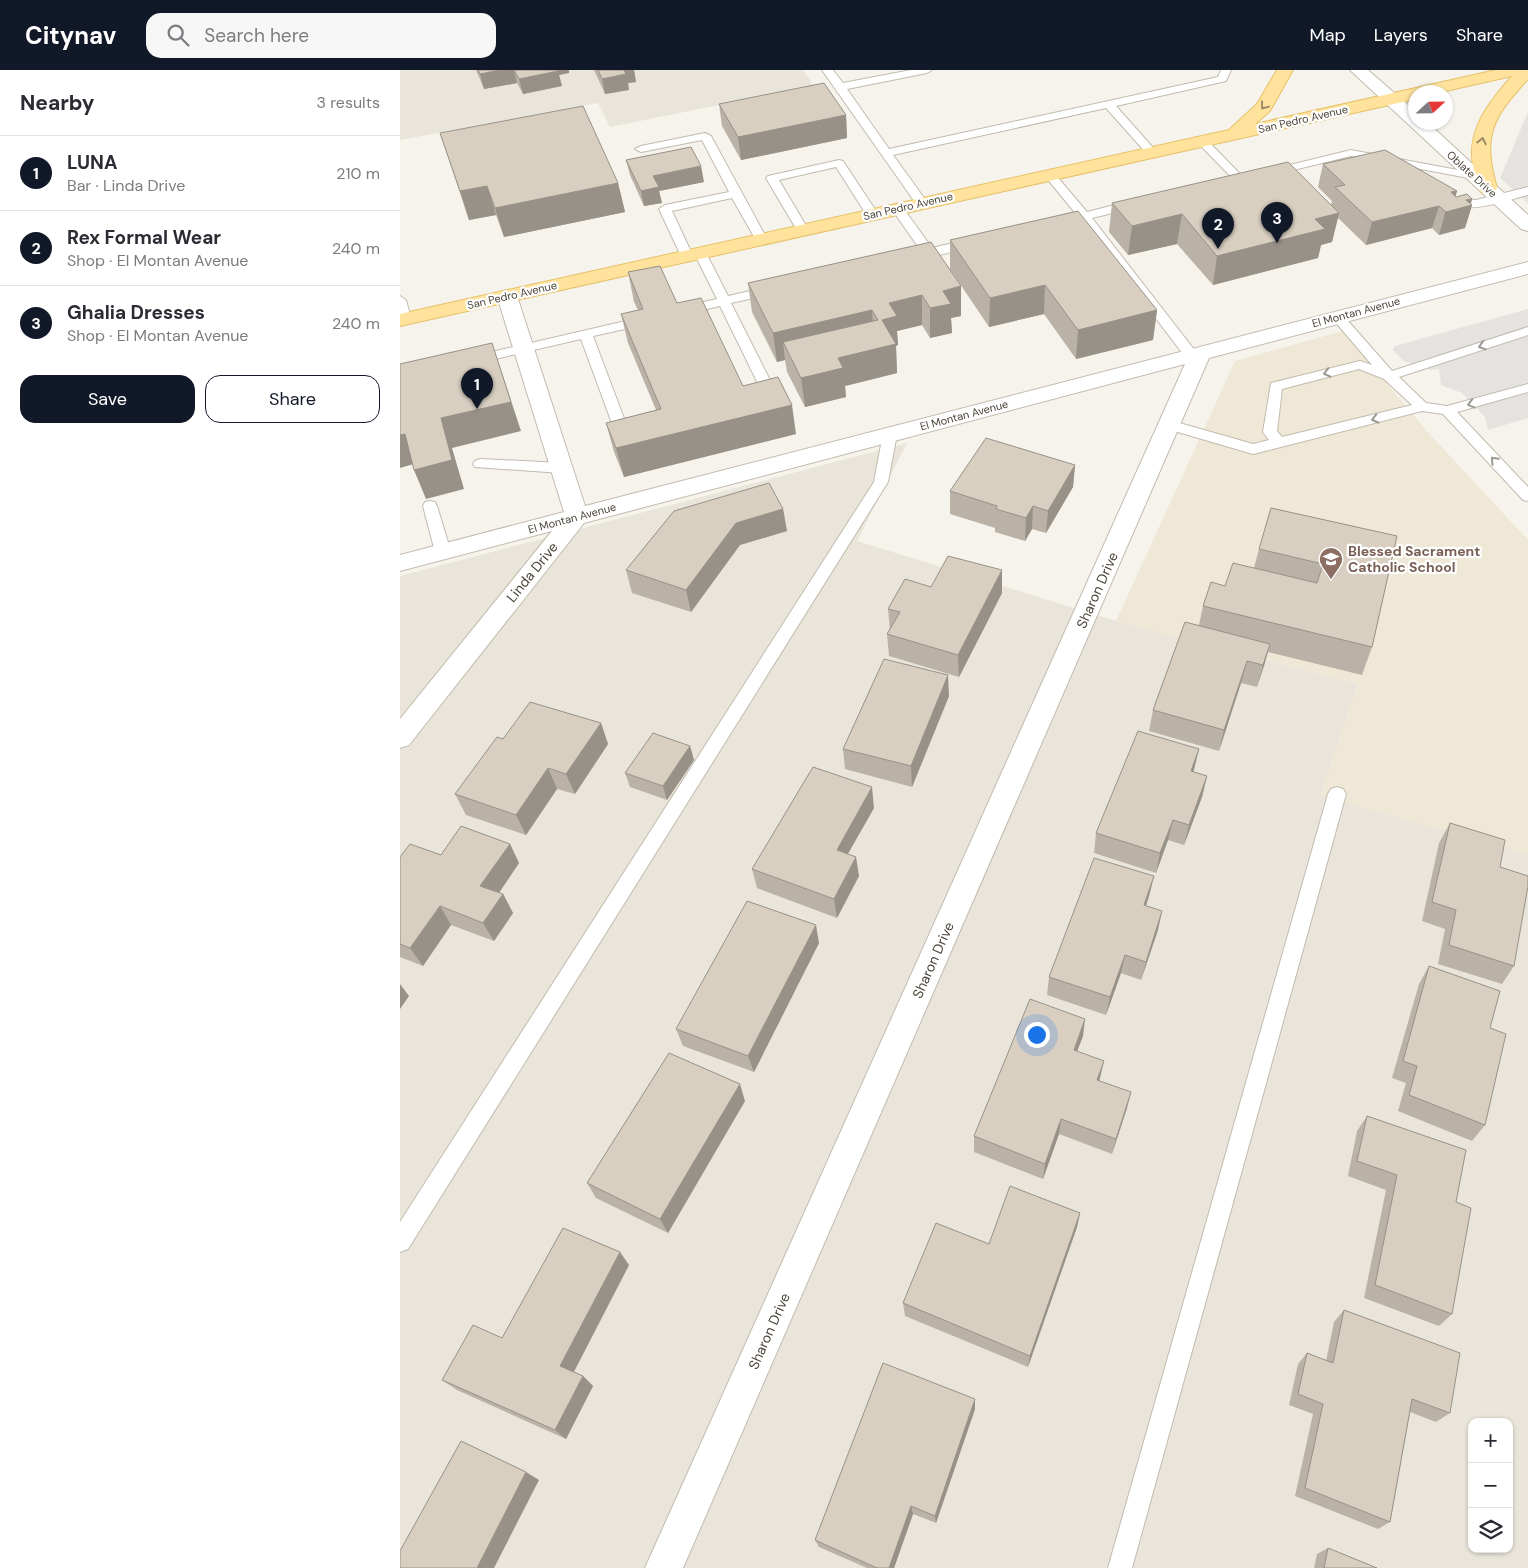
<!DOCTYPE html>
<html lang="en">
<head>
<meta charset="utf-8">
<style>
  :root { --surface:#fff; --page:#f7f7f7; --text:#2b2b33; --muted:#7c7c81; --line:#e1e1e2; --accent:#111827 }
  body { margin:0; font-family:"DM Sans",sans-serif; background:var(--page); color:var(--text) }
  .controls { position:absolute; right:15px; bottom:15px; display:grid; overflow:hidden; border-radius:10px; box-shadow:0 1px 4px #0004 }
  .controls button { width:45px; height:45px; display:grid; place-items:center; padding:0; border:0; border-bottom:1px solid var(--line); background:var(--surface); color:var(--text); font:25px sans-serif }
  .compass { position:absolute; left:1008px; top:15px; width:45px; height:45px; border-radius:50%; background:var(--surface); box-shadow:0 1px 4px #0004; rotate:68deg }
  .you { position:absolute; left:636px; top:964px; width:18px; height:18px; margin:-12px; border:4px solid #fff; border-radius:50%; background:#1a73e8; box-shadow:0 0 0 8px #1a73e833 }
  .badge { display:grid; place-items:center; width:32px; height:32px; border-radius:50%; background:var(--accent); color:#fff; font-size:16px; font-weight:700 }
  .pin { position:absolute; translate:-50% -41px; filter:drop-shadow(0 1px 2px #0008) }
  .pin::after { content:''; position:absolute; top:26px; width:18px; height:15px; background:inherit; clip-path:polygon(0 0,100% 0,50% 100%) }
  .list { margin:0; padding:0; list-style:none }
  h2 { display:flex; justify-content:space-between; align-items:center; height:65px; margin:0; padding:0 20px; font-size:21px }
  h2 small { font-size:16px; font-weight:400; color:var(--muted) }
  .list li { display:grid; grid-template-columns:32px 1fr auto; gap:15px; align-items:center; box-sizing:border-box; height:75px; padding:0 20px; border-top:1px solid var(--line) }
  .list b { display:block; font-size:19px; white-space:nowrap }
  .list p { margin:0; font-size:16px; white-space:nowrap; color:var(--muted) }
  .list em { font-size:16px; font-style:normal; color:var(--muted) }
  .actions { display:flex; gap:10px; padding:15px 20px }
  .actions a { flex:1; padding:11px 0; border:1px solid var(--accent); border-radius:15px; text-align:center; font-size:18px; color:var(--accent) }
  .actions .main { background:var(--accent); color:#fff }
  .icon { flex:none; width:28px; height:28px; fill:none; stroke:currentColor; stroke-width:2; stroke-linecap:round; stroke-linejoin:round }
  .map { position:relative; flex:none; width:1128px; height:1498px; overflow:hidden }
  header { display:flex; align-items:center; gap:30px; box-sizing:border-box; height:70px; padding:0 25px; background:var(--accent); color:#fff }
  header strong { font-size:24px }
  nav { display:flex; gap:28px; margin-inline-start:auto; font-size:18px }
  .search { width:350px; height:45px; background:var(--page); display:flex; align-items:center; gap:12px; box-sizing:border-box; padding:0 18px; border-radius:15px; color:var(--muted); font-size:19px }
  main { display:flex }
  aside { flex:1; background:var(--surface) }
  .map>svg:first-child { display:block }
  .residential { fill:#eae5da; fill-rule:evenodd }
  .education { fill:#efe8d6 }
  .parking { fill:#e5e3e0 }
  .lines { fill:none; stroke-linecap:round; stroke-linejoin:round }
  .service-casing { stroke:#c2bbae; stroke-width:2 }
  .minor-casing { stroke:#c2bbae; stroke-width:2 }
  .tertiary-casing { stroke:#c2bbae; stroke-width:2 }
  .primary-casing { stroke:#e6c16a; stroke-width:2 }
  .service { fill:#fff; fill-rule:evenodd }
  .minor { fill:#fff; fill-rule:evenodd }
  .tertiary { fill:#fff; fill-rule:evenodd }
  .primary { fill:#ffe39c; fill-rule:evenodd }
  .wall { fill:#bab2a6 }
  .shaded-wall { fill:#979187 }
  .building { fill:#d8cfc1; stroke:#979187 }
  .oneway { stroke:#9c8c66 }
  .oneway2 { stroke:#9c9892 }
  .labels { text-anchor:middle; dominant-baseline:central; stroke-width:4.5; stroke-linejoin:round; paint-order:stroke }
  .far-street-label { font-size:11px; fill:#4b4439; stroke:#fff }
  .education-label { font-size:14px; font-weight:bold; fill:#785e54; stroke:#fff; text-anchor:start }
  .street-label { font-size:14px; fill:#4b4439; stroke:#fff }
</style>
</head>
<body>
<header>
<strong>Citynav</strong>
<div class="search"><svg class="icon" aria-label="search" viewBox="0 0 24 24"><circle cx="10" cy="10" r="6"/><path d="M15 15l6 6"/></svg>Search here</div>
<nav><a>Map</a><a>Layers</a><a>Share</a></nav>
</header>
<main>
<aside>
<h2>Nearby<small>3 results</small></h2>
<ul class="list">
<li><span class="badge">1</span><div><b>LUNA</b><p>Bar · Linda Drive</p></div><em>210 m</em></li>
<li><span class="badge">2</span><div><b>Rex Formal Wear</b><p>Shop · El Montan Avenue</p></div><em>240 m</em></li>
<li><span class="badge">3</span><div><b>Ghalia Dresses</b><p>Shop · El Montan Avenue</p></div><em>240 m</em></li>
</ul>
<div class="actions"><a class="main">Save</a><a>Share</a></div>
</aside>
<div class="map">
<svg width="1128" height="1498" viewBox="0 0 1128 1498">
  <rect width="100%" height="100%" fill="#f6f3ec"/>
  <g class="residential">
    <path d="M0,0H403L414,16L210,57L198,33L0,70Z"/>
    <path d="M507,373L457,471L716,551L958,614L921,725L1128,784V1498H0V506ZM1072,1352H1109V1479H1072Z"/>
  </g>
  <path class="education" d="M943,261L1026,360L1128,470V784L921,725L958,614L716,551L835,291Z"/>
  <g class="parking">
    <path d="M1128,42V133L1100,108Z"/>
    <path d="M1128,239V348L1088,360L1085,347L1062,323L1041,315L1039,299L1030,300L1004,291L993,280L995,276Z"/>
  </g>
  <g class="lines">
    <g class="service-casing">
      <g id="service">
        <path d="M422,0H433L443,13L511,0H532L527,3L447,19L489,79L818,7L821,0H831L826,11L716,36L756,81L758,83L756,85H748L706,38L493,85L527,132L521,136L517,135Z"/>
        <path d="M305,63L311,66L367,169L361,173L357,172L332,128L272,141L293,186L287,190L281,186L259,139L265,135L329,122L302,70L241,82L235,79L241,76Z"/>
        <path d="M803,69L807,70L844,108L846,110L844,112H836L799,74L797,72L799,70Z"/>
        <path d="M951,80L1074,103L1080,106L1074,109L951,86L869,106L863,103L865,101Z"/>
        <path d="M439,90L443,91L478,144L476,147H468L436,97L379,110L408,159L402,163L398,162L366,108L368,106Z"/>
        <path d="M650,102L654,103L687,142L734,130L738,131L740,134L738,137L692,148L796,282L798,285L796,288H786L681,150L660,156L656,155L654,152L656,149L676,144L644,105Z"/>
        <path d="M1128,117V125C1107,130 1060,148 1043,129L1049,125L1059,129L1076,130Z"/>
        <path d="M497,134L501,135L532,178L574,168L580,172L578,175C564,178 521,192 510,189L508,186L510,183L521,181L491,138Z"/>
        <path d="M300,179L306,183L328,226L372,216L378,220L376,223L331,233L379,328L377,331H367L365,328L320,236L282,245L276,241L277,238L317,229L294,183Z"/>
        <path d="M0,226L6,230L11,249L10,252L0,251Z"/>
        <path d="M937,243L942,244L992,301L1128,257V265L999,307L1026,333L1047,336L1128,314V322L1057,342L1128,417V431L1123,430L1043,344L1022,341L853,384L764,358L762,355L764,352L769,350L853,374L869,370L863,362L871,313L960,291L972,295L931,247ZM959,299L984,309L1012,335L882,367L877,361L882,319Z"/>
        <path d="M243,247L249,251L248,254L193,266L231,367L229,370H219L217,367L181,269L74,294L67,290L74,286Z"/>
        <path d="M490,359L495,361L497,364L488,412L8,1179L0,1182V1152L474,412L483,364L485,361Z"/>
        <path d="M80,389L162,393L167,395L169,398L167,401L162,403L75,397L73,394L75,391Z"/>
        <path d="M30,431L35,432L37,436L51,482L48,486L43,487L38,486L35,482L23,436L25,432Z"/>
        <path d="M937,717L943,719L946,724L732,1498H708L928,724L931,719Z"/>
      </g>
    </g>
    <g class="minor-casing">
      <path id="minor" d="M1128,192V204L809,288L283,1498H245L785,294L184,453L9,675L0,678V649L152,461L0,501V485L164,442L97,226L100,222L107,220L114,222L117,226L185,436Z"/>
    </g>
    <g class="tertiary-casing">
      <path id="tertiary" d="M950,0H968L1016,42V52H1027L1128,145V161L1121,159Z"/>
    </g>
    <g class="primary-casing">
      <path id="primary" d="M877,0H893L870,41L855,54L1096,0H1128V9C1092,48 1082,66 1097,118L1095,122L1088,124L1081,122C1078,117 1076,110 1075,104C1063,65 1087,34 1112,6L1041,22H1016V29L0,256V244L829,60L857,34Z"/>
    </g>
    <use href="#service" class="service"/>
    <use href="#minor" class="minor"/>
    <use href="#tertiary" class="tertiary"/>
    <use href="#primary" class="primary"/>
  </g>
  <g class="wall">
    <path d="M76,0H169V3L159,5L162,16L123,24L117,13L84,19Z"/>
    <path d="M194,0H234L236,12L228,13L229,20L205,24Z"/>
    <path d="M319,34L446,45L447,68L341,90L322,56Z"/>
    <path d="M40,63L218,113L225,142L104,167L96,145L69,150Z"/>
    <path d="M226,90L304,112L259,121L262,133L244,136L230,105Z"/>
    <path d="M923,94L1057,121L1055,127H1056L1072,129L1071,134L1072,135L1065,158L1039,165L1032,158L966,175L938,148L932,172L921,175L918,188L813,215L777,174L728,185L709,162L712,133L931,135L932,131L918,117Z"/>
    <path d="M550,170L757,240L753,270L676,289L644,244L589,257L550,199Z"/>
    <path d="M228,202L277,233L343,316L396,364L224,407L214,382L206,353L256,340L228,273L221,244L238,240L234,232Z"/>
    <path d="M348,213L561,216V246L551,248L552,263L530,268L522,255L497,261L498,275L496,276L497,303L445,316L446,327L405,337L387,302L385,290L377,292L352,242Z"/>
    <path d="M675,395L673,417L646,463L632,459L625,471L595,462V458L550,444V421Z"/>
    <path d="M383,439L387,461L340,475L291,542L232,523L226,500Z"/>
    <path d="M997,466L972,577L962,605L868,582L857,617L841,613L819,681L749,661L753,640L799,555L803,536L825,516L854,498L859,479Z"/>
    <path d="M602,500V523L559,607L489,586L487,564L490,560L488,539L531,517Z"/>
    <path d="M549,626L512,717L445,699L443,679Z"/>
    <path d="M201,653L208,674L175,724L157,719L126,765L66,745L55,724L103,669Z"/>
    <path d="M290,676L294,690L267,730L230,717L225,703Z"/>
    <path d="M793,702L807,706L802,727L784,775L768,770L756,803L694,783L696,763Z"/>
    <path d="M474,738L448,784L459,806L437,848L357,818L352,799Z"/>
    <path d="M1050,753L1114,896L1102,914L1038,894L1045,859L1022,851L1039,773Z"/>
    <path d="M110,774L119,793L99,822L103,824L113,843L94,871L51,855L23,896L0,887V787L41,785Z"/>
    <path d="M754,806L749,826L746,836L758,860L741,910L721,903L706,945L647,925L649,907Z"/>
    <path d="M419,873L354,1002L283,976L276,959Z"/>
    <path d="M1029,896L1090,958L1085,1055L1072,1071L998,1041L1006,1013L992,1008L1019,914Z"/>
    <path d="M683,966L677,981L700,1008L699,1011L727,1038L712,1084L659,1064L643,1109L574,1082V1066Z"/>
    <path d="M345,1031L268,1163L196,1128L187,1113Z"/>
    <path d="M967,1046L1056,1132L1052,1244L1039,1256L964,1228L986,1120L948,1106L957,1061Z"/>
    <path d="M680,1143L677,1157L628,1297L505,1246L503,1233L589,1174Z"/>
    <path d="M229,1195L174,1302L183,1306L193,1316L166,1369L57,1320L42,1310L102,1268Z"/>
    <path d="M944,1240L1050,1343L1036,1352L1010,1342L990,1452L978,1459L895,1426L913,1344L889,1335L898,1294L907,1283L926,1291L934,1252Z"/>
    <path d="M575,1339L536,1453L513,1444L494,1498H467L419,1477L415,1470Z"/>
    <path d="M928,1478L977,1498H914L917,1484Z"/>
  </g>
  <g class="shaded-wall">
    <path d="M101,0H114L117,13L84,19L80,4Z"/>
    <path d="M155,0H169V3L159,5L162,16L123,24L119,9Z"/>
    <path d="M223,0H234L236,12L228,13L229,20L205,24L202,9Z"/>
    <path d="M446,45L447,68L341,90L338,67Z"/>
    <path d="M301,96L304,112L259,121L262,133L244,136L241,121L253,106Z"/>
    <path d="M218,113L225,142L104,167L95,138Z"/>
    <path d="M87,116L96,145L69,150L60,121Z"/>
    <path d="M1057,121L1051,140L1066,130L1072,129L1070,136L1072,135L1065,158L1039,165L1051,122Z"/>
    <path d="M1039,136L1032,158L966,175L972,152Z"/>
    <path d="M939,143L932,172L921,175L918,188L813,215L817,186L915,149Z"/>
    <path d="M782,144L777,174L728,185L732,156Z"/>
    <path d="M645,215L644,244L589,257L590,228Z"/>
    <path d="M561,216V246L551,248L552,263L530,268V238L543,221Z"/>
    <path d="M522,225V255L497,261L498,275L496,276L497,303L445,316L446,327L405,337L401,308L438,288L482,250L489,233Z"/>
    <path d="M472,240L474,269L383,272L385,290L377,292L373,263Z"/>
    <path d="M757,240L753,270L676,289L678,260Z"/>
    <path d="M92,273L121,361L52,378L64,419L26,429L14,400L41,348Z"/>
    <path d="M392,335L396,364L224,407L216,378Z"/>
    <path d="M5,364L17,393L0,398V365Z"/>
    <path d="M675,395L673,417L646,463L648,441Z"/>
    <path d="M633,436L632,459L625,471L626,448Z"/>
    <path d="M383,439L387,461L340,475L291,542L286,520L336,453Z"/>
    <path d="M602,500V523L559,607L558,585Z"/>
    <path d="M870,574L864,596L857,617L863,595Z"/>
    <path d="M847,591L841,613L819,681L824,660Z"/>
    <path d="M548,605L549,626L512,717L511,696Z"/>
    <path d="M201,653L208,674L175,724L166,704Z"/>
    <path d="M290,676L294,690L267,730L263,716Z"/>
    <path d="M799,679L794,700L786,722L791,701Z"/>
    <path d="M148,698L157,719L126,765L116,745Z"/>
    <path d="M807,706L802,727L784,775L789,755Z"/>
    <path d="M472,717L474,738L439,799L437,780Z"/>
    <path d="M773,750L768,770L756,803L760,783Z"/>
    <path d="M110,774L119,793L91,835L80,816Z"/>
    <path d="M456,787L459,806L437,848L434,829Z"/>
    <path d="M754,806L749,826L740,854L744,835Z"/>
    <path d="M103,824L113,843L94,871L83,853Z"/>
    <path d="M40,836L51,855L23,896L10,878Z"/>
    <path d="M762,841L758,860L741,910L746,892Z"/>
    <path d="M416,855L419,873L354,1002L348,986Z"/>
    <path d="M725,885L721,903L706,945L710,927Z"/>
    <path d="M0,914L9,926L0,939Z"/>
    <path d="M685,949L683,966L671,997L674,980Z"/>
    <path d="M704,991L700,1008L693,1026L697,1010Z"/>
    <path d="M340,1014L345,1031L268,1163L260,1149Z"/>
    <path d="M731,1022L727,1038L712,1084L716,1069Z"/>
    <path d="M661,1049L659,1064L643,1109L645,1094Z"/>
    <path d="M680,1143L677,1157L628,1297L630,1286Z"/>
    <path d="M220,1182L229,1195L171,1307L160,1296Z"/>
    <path d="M183,1306L193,1316L166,1369L155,1360Z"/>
    <path d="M575,1329V1339L536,1453L535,1446Z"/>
    <path d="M126,1402L139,1410L94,1498H77Z"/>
    <path d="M511,1436L513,1444L494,1498H489Z"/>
  </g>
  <g class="building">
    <path d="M78,0H101L80,4Z"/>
    <path d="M114,0H158V1L119,9Z"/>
    <path d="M198,0H224L226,4L202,9Z"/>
    <path d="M424,13L446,45L338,67L319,34Z"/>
    <path d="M183,36L218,113L95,138L87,116L60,121L40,63Z"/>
    <path d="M291,77L301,96L253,106L259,117L241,121L226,90Z"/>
    <path d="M985,80L1057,121L1051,122L1056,127L1067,124L1072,129L1066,130L1072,135L1046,142L1039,136L972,152L935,117L945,115L923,94Z"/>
    <path d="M888,92L939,143L915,149L925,159L817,186L782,144L732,156L712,133Z"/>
    <path d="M678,141L757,240L678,260L645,215L590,228L550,170Z"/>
    <path d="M531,172L561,216L543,221L551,234L530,238L522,225L489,233L497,246L482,250L496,274L438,288L443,298L401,308L383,272L478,250L472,240L373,263L348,213Z"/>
    <path d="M260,196L277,233L301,228L343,316L378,307L392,335L216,378L206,353L261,339L221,244L243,239L228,202Z"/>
    <path d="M92,273L111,332L41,348L52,390L14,400L5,364L0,365V294Z"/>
    <path d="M586,368L675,395L648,441L633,436L626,448L596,439L597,436L550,421Z"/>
    <path d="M369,413L383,439L336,453L286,520L226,500L274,441Z"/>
    <path d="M871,438L997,466L972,577L803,536L811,512L825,516L833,493L917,513L923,494L859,479Z"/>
    <path d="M548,486L602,500L558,585L487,564L500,542L488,539L505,509L531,517Z"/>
    <path d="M785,552L870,574L863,595L847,591L824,660L753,640Z"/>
    <path d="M484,589L548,605L511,696L443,679Z"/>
    <path d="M130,632L201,653L166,704L148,698L116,745L55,724L97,667L103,669Z"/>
    <path d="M738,661L799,679L791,701L807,706L789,755L773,750L760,783L696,763Z"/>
    <path d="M253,663L290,676L263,716L225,703Z"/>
    <path d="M413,697L472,717L437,780L456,787L434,829L352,799Z"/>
    <path d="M1050,753L1105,770L1100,797L1128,806V816L1114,896L1049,875L1056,840L1032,832Z"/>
    <path d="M61,756L110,774L80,816L103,824L83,853L40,836L10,878L0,874V787L10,774L41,785Z"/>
    <path d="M694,788L754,806L744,835L762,841L746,892L725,885L710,927L649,907Z"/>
    <path d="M347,831L416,855L348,986L276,959Z"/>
    <path d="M1029,896L1100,921L1090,958L1106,964L1085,1055L1009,1025L1017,996L1003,991Z"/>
    <path d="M630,929L685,949L674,980L704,991L697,1010L731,1022L716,1069L661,1049L645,1094L574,1066Z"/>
    <path d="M269,983L340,1014L260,1149L187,1113Z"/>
    <path d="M967,1046L1066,1080L1056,1132L1071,1138L1052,1244L975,1215L997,1105L957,1091Z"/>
    <path d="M610,1116L680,1143L630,1286L503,1233L536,1153L589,1174Z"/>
    <path d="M163,1158L220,1182L160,1296L183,1306L155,1360L42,1310L73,1255L102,1268Z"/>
    <path d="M944,1240L1060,1283L1050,1343L1012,1329L990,1452L905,1418L923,1334L898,1324L907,1283L933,1293Z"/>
    <path d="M483,1293L575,1329L535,1446L511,1436L489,1498H477L415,1470Z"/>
    <path d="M61,1371L126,1402L77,1498H0V1481Z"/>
    <path d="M928,1478L977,1498H924Z"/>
  </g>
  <defs><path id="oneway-chevron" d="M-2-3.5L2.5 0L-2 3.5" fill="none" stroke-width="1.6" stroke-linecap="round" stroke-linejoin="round" transform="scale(1.25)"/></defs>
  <g class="oneway">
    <use href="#oneway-chevron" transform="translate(864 36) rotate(127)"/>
    <use href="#oneway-chevron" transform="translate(1082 71) rotate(-78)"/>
  </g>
  <g class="oneway2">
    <use href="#oneway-chevron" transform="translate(1082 276) rotate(162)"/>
    <use href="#oneway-chevron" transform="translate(927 303) rotate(166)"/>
    <use href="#oneway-chevron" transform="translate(1071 334) rotate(165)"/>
    <use href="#oneway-chevron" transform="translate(975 349) rotate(166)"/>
    <use href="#oneway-chevron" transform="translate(1094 390) rotate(-133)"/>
  </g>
  <defs>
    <g id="school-pin" transform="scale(1.25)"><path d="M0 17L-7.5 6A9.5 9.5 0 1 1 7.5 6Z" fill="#8d6e63" stroke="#fff"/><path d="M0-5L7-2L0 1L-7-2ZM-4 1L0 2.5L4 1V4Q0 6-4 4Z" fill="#fff"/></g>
  </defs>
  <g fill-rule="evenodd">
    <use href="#school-pin" x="931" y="489"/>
  </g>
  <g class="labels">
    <g class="far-street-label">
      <text transform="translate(903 49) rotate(-13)">San Pedro Avenue</text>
      <text transform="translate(1072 104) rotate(42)">Oblate Drive</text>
      <text transform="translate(508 136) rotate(-13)">San Pedro Avenue</text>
      <text transform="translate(112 225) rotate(-13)">San Pedro Avenue</text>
      <text transform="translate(956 242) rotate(-15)">El Montan Avenue</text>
      <text transform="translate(564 345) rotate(-15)">El Montan Avenue</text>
      <text transform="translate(172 448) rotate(-15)">El Montan Avenue</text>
    </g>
    <g class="education-label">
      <text x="948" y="481">Blessed Sacrament<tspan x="948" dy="16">Catholic School</tspan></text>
    </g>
    <g class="street-label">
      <text transform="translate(132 502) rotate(-51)">Linda Drive</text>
      <text transform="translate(697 520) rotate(-66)">Sharon Drive</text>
      <text transform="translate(533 890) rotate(-66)">Sharon Drive</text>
      <text transform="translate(369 1261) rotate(-66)">Sharon Drive</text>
    </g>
  </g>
</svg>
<div class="controls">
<button>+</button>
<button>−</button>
<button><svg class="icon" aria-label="layers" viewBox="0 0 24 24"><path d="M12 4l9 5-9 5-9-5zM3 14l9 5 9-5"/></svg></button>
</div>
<svg class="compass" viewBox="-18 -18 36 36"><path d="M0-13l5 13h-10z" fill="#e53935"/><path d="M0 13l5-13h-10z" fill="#7c7c81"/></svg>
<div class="you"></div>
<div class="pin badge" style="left:77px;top:339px">1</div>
<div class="pin badge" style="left:818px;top:179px">2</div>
<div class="pin badge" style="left:877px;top:173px">3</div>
</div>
</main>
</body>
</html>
